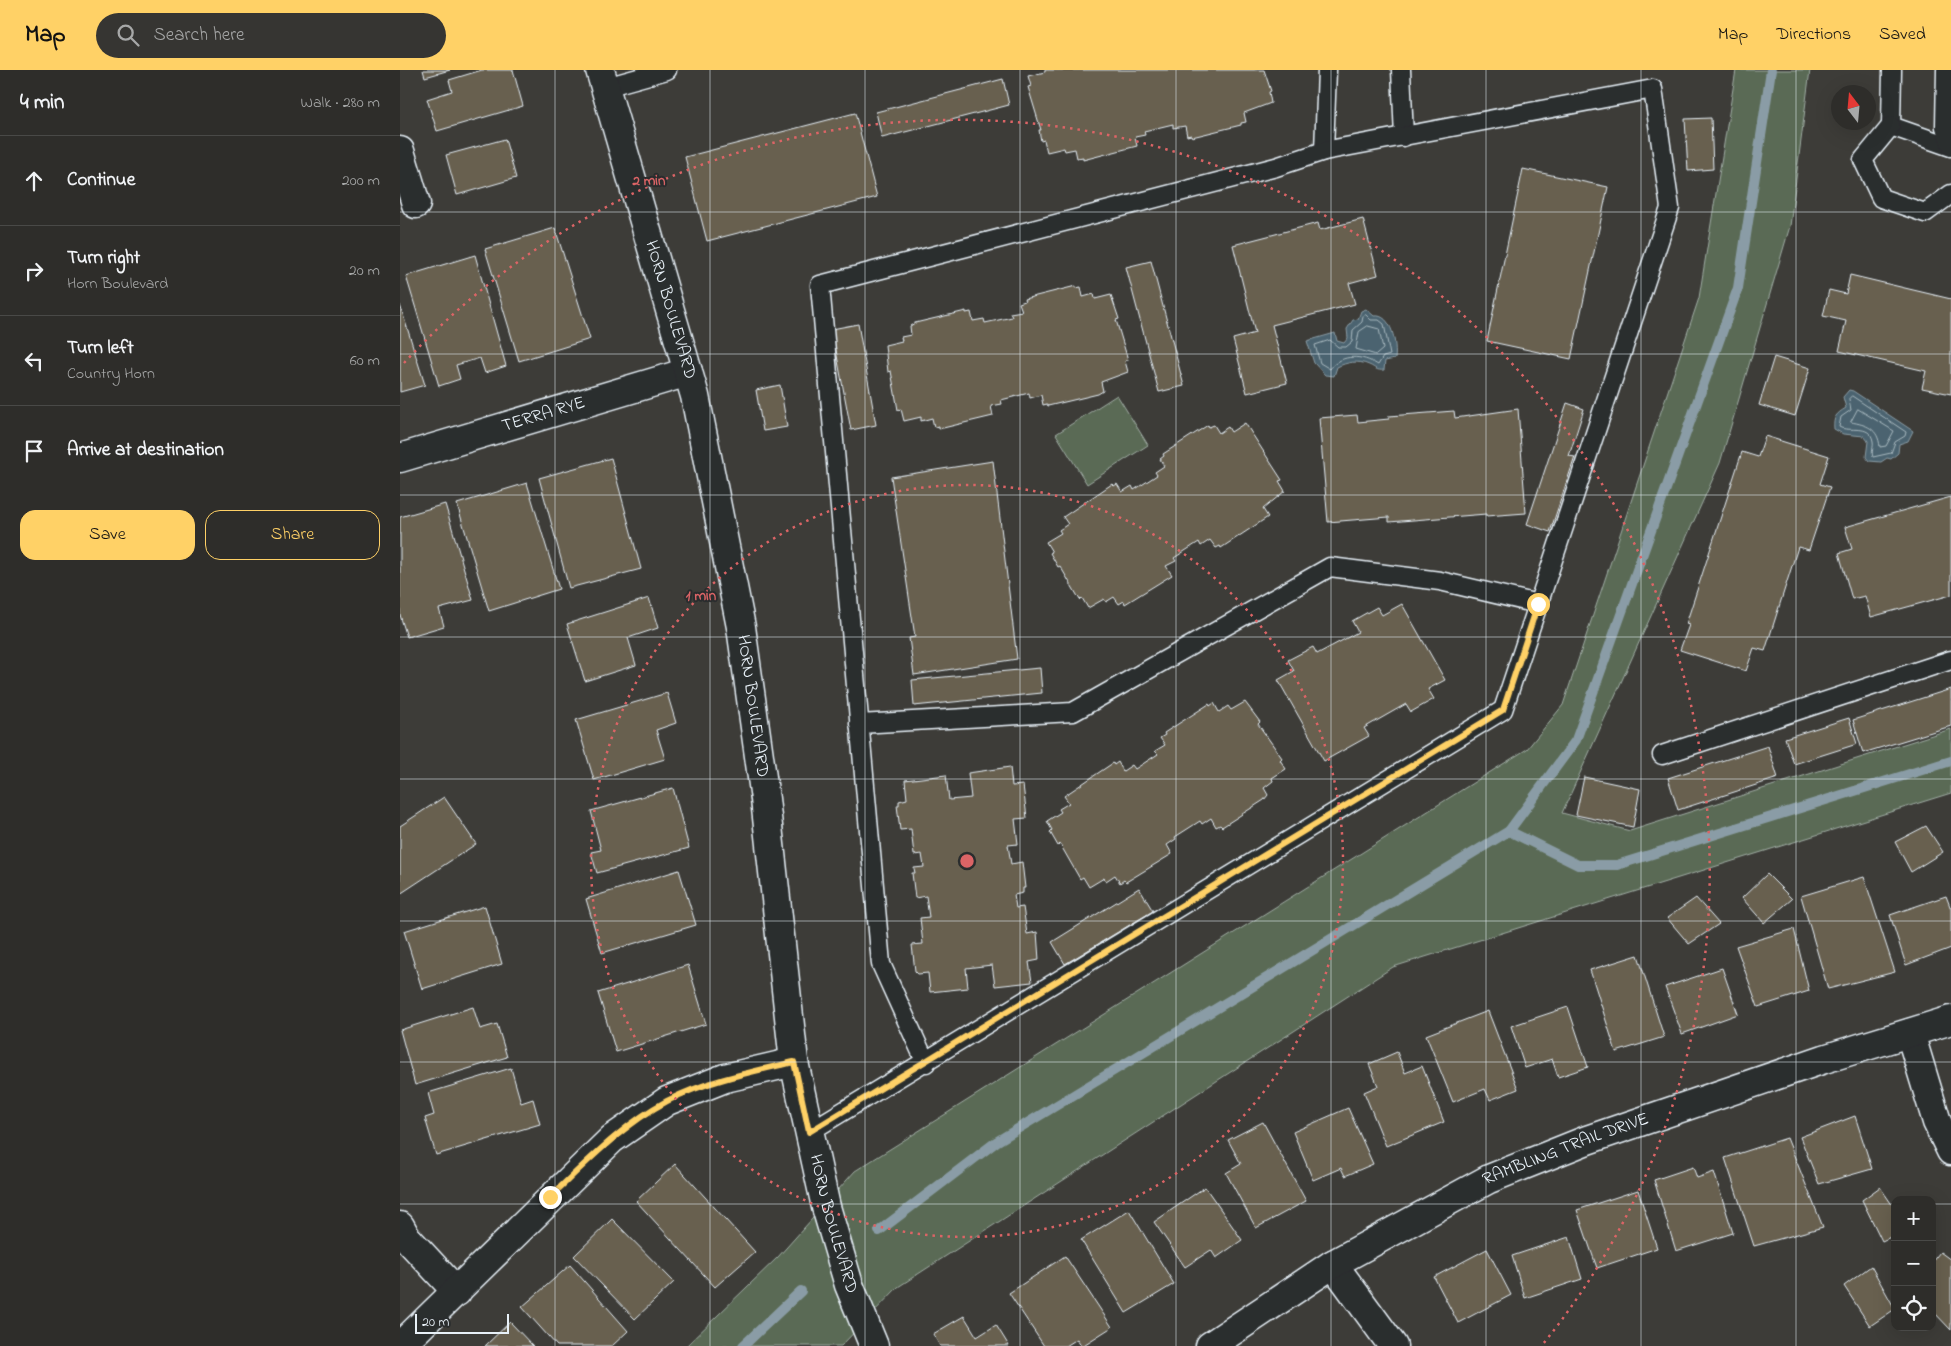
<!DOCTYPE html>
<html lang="en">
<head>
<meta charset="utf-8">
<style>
  :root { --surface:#2e2d2a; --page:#363532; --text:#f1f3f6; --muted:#a7a8a8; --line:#494947; --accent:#ffd166 }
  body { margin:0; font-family:"Indie Flower",sans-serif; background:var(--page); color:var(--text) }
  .controls { position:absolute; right:15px; bottom:15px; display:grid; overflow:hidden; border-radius:10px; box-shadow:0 5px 20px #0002 }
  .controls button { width:45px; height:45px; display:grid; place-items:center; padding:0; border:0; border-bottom:1px solid var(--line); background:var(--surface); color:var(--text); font:25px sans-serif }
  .compass { position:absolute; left:1431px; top:15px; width:45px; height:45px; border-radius:50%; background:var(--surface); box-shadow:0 5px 20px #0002; rotate:344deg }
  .scale { position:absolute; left:15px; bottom:12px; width:94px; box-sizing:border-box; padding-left:5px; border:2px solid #e8f1f8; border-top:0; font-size:14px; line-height:18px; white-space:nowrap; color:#e8f1f8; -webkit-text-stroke:4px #2a2d2e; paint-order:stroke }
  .stop { position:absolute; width:15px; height:15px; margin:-11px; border:4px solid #ffd166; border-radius:50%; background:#fff }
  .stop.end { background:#ffd166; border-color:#fff; box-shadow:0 1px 5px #0008 }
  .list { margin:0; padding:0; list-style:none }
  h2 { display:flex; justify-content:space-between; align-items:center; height:65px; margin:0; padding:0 20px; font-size:21px }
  h2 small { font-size:16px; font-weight:400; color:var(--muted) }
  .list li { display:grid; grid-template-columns:32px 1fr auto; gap:15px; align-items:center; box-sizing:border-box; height:90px; padding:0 20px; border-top:1px solid var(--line) }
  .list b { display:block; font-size:19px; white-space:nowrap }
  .list p { margin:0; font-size:16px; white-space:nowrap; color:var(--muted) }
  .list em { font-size:16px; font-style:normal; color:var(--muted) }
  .actions { display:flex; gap:10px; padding:15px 20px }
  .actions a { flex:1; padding:11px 0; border:1px solid var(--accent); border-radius:15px; text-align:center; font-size:18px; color:var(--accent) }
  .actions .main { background:var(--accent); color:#111 }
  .icon { flex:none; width:28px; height:28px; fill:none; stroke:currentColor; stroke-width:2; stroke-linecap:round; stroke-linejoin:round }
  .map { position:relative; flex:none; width:1551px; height:1276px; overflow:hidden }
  header { display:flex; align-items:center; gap:30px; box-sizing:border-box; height:70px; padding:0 25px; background:var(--accent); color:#111 }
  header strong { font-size:24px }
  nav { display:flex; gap:28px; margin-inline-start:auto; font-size:18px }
  .search { width:350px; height:45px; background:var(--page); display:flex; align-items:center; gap:12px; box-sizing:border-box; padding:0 18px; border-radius:28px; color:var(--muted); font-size:19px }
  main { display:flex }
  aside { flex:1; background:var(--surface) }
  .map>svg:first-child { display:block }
  .green { fill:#5a6b54; stroke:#a1aea6 }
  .water { fill:#4b646f; stroke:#8a9ca6 }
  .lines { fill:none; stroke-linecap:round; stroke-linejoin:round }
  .shore { stroke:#a9b9c1; stroke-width:1 }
  .stream { stroke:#8a9ca6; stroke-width:10 }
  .building { fill:#686050; stroke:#e8f1f8 }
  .service-casing { stroke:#e8f1f8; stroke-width:21 }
  .minor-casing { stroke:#e8f1f8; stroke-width:31 }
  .tertiary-casing { stroke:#e8f1f8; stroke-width:31 }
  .service { stroke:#2a2d2e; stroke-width:18 }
  .minor { stroke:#2a2d2e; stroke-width:28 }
  .tertiary { stroke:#2a2d2e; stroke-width:28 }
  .route { stroke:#ffd166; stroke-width:6 }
  .grid { fill:none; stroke:#e8f1f8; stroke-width:1; stroke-opacity:0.55 }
  .ring { fill:none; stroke:#db6466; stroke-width:2.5; stroke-dasharray:2.5 5 }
  .labels { text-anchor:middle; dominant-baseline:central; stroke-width:4; stroke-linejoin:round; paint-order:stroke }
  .street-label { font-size:18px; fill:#e8f1f8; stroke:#2a2d2e }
  .centre { fill:#db6466; stroke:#2a2d2e; stroke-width:2.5 }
  .ring-label { font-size:15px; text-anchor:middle; font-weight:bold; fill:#db6466; stroke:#2a2d2e; stroke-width:4; stroke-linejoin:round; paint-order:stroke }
</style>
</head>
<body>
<header>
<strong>Map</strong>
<div class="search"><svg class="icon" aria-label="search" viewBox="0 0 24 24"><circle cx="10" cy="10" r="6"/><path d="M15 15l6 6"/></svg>Search here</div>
<nav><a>Map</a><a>Directions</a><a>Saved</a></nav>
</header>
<main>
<aside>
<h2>4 min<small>Walk · 280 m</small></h2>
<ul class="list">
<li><svg class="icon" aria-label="ahead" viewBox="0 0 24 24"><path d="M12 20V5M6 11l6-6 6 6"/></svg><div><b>Continue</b></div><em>200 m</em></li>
<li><svg class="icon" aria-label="right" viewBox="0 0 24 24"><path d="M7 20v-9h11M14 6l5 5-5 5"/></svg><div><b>Turn right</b><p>Horn Boulevard</p></div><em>20 m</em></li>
<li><svg class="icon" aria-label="left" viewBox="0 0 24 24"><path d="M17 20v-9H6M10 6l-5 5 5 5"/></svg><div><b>Turn left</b><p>Country Horn</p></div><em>60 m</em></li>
<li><svg class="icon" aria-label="arrive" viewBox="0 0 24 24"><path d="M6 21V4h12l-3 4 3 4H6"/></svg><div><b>Arrive at destination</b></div></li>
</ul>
<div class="actions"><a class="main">Save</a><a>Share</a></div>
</aside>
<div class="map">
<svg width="1551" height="1276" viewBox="0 0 1551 1276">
  <rect width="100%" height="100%" fill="#3d3c38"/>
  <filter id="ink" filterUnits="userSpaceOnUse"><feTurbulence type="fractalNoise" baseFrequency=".02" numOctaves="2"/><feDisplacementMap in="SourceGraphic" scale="10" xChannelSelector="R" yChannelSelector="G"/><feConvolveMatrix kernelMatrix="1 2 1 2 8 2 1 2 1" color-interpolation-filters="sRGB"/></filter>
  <g filter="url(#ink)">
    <g class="green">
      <path d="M1336,0H1410L1390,156L1320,393L1162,743L1230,761L1551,659V723L993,897L498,1217L441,1276H286L378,1187L455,1101L1127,679L1163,635L1299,228Z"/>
      <path d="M717,325L748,375L687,414L656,364Z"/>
    </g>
    <g class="water">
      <path d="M966,239L974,246C992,243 997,275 995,289L985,291L984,300C976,301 976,298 969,295C958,290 947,292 937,297L934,306L925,305L914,293L907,271L935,263L937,271L944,273L948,268L947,259L953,250L958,249L961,241Z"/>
      <path d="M1449,320L1453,321L1513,361L1508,371L1499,374L1498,383L1491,389L1487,388L1481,392L1469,391L1466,387L1468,371L1464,366L1443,364L1434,359C1433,347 1436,344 1446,338L1443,327Z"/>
    </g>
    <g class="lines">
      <g class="shore">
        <path d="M966,245L971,250H979L984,254L990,285L983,287L978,295C962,285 942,283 930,299L920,293L915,275L930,270L938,277H946L952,272L953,260L962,252L963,246Z"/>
        <path d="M968,256L979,259L983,279L976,285L956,279L959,262Z"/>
        <path d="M1452,326L1506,362L1505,366L1495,372L1491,383L1473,387C1471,382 1474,377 1473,371C1470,353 1449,363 1439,357L1441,347L1451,340L1449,329Z"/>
        <path d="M1458,339L1494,361L1486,376L1480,377C1478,358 1467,355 1451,352Z"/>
      </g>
      <g class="stream">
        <path d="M1109,761L1178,795H1217L1551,691"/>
        <path d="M479,1161L596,1072L1109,761L1176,670L1338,218L1371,0"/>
        <path d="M343,1276L401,1221"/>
      </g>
    </g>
    <g class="building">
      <path d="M23,0H50L25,7Z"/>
      <path d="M82,0H113L123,36L37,61L27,29L52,21L49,10Z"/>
      <path d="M645,0H864L871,21L869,22L871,33L844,43L846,52L841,53V55L792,67L791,65L787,66L785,56L773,58V54L744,61L745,65L735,67L737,76L683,90V87L677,88L675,79L665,81L664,78L647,82L644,70L641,71L639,60H641L628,17L631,16L628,6L645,2Z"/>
      <path d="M603,9L609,35L482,68L476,42Z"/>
      <path d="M455,43L477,127L307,171L285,87Z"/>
      <path d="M1311,48L1313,99L1288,101L1285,49Z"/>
      <path d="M105,69L116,108L57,125L46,85Z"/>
      <path d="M1123,99L1208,117L1171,289L1087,271Z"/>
      <path d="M963,149L978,205L949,213L955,234L872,255L887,313L847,323L833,269L855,263L833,175L918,153L920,160Z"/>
      <path d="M155,158L190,269L119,291L85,179Z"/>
      <path d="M75,185L106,296L85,303L80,288L56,295L60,309L39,316L6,206Z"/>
      <path d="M751,191L784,316L759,322L726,197Z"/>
      <path d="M1450,205L1551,229V324L1522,318L1526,301L1439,281L1446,251L1423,246L1429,220L1446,224Z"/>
      <path d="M676,216V218L681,217L683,227L694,224L695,229L711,225L719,249L716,250L728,290L725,291L728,302L701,312L703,321L698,324L648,336L647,334L643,335L641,325L630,328L629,323L601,330L602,334L591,336L593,346L539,359V356L534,357L532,348L521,351V347L504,351L501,339L498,340L491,301L488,302L485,275L502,271L501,267L511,265L510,256L515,253L566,241V243L571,242L573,251L584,249L585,253L612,247L610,243L622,241L619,233L625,231L624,229Z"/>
      <path d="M0,235L25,315L0,322Z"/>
      <path d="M458,254L476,355L451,360L432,259Z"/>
      <path d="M1374,287L1410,298L1395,346L1359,335Z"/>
      <path d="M380,315L387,357L363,361L356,320Z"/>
      <path d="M1167,333L1184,339L1169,386L1175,387L1150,462L1127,454Z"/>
      <path d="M1118,339L1126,443L1086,446V444L989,452V447L928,452L919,348L957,345L958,352L989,349V346L1054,341L1055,348Z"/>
      <path d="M845,353L882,410L879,411L885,421L863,439L868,447L821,478L820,476L816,478L810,470L801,476L799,472L774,488L776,491L766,496L772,505L725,534L724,531L719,534L714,527L706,532L704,529L688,538L682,528L680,530L660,496L658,497L650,483L652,482L646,472L661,463L659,460L668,454L663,447L712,414L714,416L717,414L722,422L732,416L734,420L757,405L755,402L764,396L760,389L764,386L763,384L808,355L809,357L814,355L819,363L828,357L831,362Z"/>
      <path d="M1365,366L1429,386L1420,414L1430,417L1409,480L1398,477L1365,581L1354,578L1346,601L1280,580L1289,555L1286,554L1342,382L1358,387Z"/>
      <path d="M211,388L241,499L169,518L139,408Z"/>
      <path d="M593,391L617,589L514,605L509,568L515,567L491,407Z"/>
      <path d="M127,413L159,519L89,541L57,434Z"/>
      <path d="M1551,427V525L1471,547L1465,526L1452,529L1439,483L1452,479L1445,457Z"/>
      <path d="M45,434L73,530L39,539L44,556L7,567L0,545V447Z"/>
      <path d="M249,528L258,558L228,568L236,595L185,611L167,554Z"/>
      <path d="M1002,534L1045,610L1028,619L1034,629L1011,642L1006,634L964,658L969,666L924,691L878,610L894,601L888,590L913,577L917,584L958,562L952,551L977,537L982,545Z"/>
      <path d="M640,598L642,623L514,636L512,610Z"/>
      <path d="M1551,619V656L1463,683L1453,650Z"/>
      <path d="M267,623L276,653L256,660L265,689L194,710L176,650Z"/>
      <path d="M845,632L860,652L858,654L882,688L880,690L886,699L872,708L873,711L864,718L868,725L864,730L822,757L820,755L816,757L811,748L802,754L800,751L775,767L776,769L767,775L772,784L726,812L724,810L720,813L715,805L706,811L704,808L689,817L683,807L680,809L660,774L658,776L650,762L652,760L647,751L661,742L659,739L669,733L664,726L713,693L714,695L718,692L723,701L732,695L735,699L758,684L755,681L765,675L760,668L765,665L764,663L809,634L810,636L814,633L819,642L828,636L831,640Z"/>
      <path d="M1449,648L1457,674L1394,694L1385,668Z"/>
      <path d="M1368,676L1378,708L1278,740L1268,708Z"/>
      <path d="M610,697L612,716L623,715L627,748L615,749L618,774L608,775L611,794L622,792L625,818H623V823L614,825L616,838L623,837L627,864L637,862L639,890L629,892L632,912L595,916L592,895L566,898L568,918L530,922L528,903L518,904L515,901L512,875L523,874L520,848L529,847L526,826L515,828L512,803H515L514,798L524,797L522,784L514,785L511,759L500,760L497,735H499V731L507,729L505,710L546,705L549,730L571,728L568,703Z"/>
      <path d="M1184,707L1240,719L1233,757L1176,745Z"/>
      <path d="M273,718L289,778L197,803L191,782L201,780L191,741Z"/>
      <path d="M44,727L76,774L0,824V756Z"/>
      <path d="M1526,756L1543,782L1511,802L1495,772Z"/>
      <path d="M279,800L296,855L202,883L186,829Z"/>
      <path d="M1367,804L1392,829L1364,853L1342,828Z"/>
      <path d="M1464,807L1495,902L1428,919L1401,826Z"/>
      <path d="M739,818L753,841L665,894L652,872Z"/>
      <path d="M1546,826L1551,839V878L1506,895L1490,845Z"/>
      <path d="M1296,828L1319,854L1289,874L1267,848Z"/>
      <path d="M85,836L102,894L22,919L4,861Z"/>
      <path d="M1394,859L1409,921L1358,937L1336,876Z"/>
      <path d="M1238,885L1264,967L1216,982L1190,900Z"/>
      <path d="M288,895L306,954L216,982L198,923Z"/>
      <path d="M1322,898L1338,944L1282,964L1265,917Z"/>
      <path d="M73,937L80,959L97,954L107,987L15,1015L0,960Z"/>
      <path d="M1168,937L1188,997L1158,1007L1152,989L1125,998L1111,956Z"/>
      <path d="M1088,941L1118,1019L1090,1030L1085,1019L1053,1032L1026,965Z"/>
      <path d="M997,982L1005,1003L1022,996L1044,1052L986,1076L964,1022L978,1016L969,994Z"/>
      <path d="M111,998L121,1033L133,1029L140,1054L36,1085L25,1048L34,1045L28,1023Z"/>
      <path d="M948,1038L973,1094L945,1106L941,1098L913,1110L893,1062Z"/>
      <path d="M1455,1046L1472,1099L1419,1114L1400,1067Z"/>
      <path d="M863,1052L906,1131L856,1158L826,1103L841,1094L828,1070Z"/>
      <path d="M1387,1068L1423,1157L1354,1176L1325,1088Z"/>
      <path d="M275,1094L355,1182L315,1217L236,1131Z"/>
      <path d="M1293,1097L1297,1108L1314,1102L1333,1163L1276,1181L1254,1110Z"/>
      <path d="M805,1117L842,1170L816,1188L811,1180L785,1197L754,1152Z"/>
      <path d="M1480,1117L1495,1139V1165L1482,1171L1462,1130Z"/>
      <path d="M1238,1120L1257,1178L1197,1198L1177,1140Z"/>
      <path d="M729,1140L774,1214L726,1243L681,1170Z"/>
      <path d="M212,1149L274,1212L235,1249L174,1186Z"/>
      <path d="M1169,1167L1182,1209L1125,1228L1112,1186Z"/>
      <path d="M1087,1179L1111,1225L1058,1253L1034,1207Z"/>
      <path d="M1540,1182L1551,1190V1260L1532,1240V1192Z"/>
      <path d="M665,1186L712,1257L682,1276L677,1269L666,1276H644L609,1223Z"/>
      <path d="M170,1195L228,1261L212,1276H157L122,1237Z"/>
      <path d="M1471,1196L1495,1239L1470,1256L1444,1216Z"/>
      <path d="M564,1246L577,1267L596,1255L609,1276H540L533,1264Z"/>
      <path d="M110,1252L133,1276H85Z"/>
    </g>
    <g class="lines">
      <g class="service-casing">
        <g id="service">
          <path d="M1001,0L1004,67"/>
          <path d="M1492,0L1491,56L1551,77"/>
          <path d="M1546,0L1545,57L1551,75"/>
          <path d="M206,17L267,0"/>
          <path d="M1491,56L1463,90L1481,128L1525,143L1551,124"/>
          <path d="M924,81L927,0"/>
          <path d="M459,654L673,642L930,497L1040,511L1138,534"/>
          <path d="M1262,685L1551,590"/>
          <path d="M409,1062L1103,640L1270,138L1253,19L924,81L876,97L420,215L481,894L526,993"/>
        </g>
      </g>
      <g class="minor-casing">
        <g id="minor">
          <path d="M0,81L16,134"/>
          <path id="s1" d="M0,388L288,302"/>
          <path d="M1510,963L1537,1052L1551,1081"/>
          <path d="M0,1156L6,1167L57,1222"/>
          <path d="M933,1194L993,1276"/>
          <path d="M0,1276L212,1069L267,1031L325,1008L394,992"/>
          <path id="s2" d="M810,1276L933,1194L1089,1109L1187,1070L1424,989L1551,950"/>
        </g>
      </g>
      <g class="tertiary-casing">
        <g id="tertiary">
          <path id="s3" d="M200,0L295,326L341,557L365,729L394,992L426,1137L449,1215L474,1276"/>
        </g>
      </g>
      <use href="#service" class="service"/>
      <use href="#minor" class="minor"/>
      <use href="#tertiary" class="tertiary"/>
    </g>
  </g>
  <g class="lines" filter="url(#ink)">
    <path class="route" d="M150,1127C186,1093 222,1055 267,1031C306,1011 351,1002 394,992L409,1062L1103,640L1138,534"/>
  </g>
  <path class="grid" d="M155,0V1276M310,0V1276M465,0V1276M620,0V1276M776,0V1276M931,0V1276M1086,0V1276M1241,0V1276M1396,0V1276M0,142H1551M0,284H1551M0,425H1551M0,567H1551M0,709H1551M0,851H1551M0,992H1551M0,1134H1495M1532,1134H1551"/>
  <g class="ring">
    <circle cx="567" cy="791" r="376"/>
    <path d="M4 293A752 752 0 0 1 1143 1274"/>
  </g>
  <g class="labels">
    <g class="street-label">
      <text stroke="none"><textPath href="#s3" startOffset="250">HORN BOULEVARD</textPath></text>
      <text stroke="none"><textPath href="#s1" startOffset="150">TERRA RYE</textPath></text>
      <text stroke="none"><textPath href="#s3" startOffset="655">HORN BOULEVARD</textPath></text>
      <text stroke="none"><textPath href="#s2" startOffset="408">RAMBLING TRAIL DRIVE</textPath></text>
      <text stroke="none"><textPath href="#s3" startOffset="1180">HORN BOULEVARD</textPath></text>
    </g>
  </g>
  <circle cx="567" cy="791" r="8" class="centre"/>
  <g class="ring-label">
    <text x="249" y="115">2 min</text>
    <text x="301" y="530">1 min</text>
  </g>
</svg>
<div class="controls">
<button>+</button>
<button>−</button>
<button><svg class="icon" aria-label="locate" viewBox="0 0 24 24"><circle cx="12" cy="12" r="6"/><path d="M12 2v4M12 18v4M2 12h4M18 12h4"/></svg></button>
</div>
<svg class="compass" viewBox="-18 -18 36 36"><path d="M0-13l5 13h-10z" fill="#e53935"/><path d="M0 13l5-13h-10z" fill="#a7a8a8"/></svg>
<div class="scale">20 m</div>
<div class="stop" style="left:1138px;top:534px"></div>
<div class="stop end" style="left:150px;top:1127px"></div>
</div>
</main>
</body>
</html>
